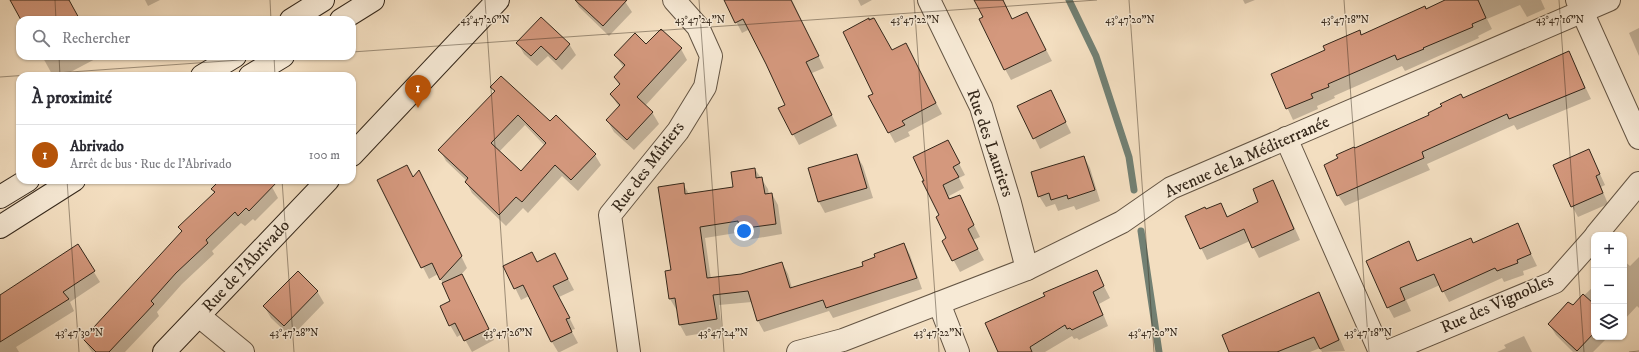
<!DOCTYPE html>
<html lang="fr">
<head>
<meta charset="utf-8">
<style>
  :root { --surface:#fff; --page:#f2f2f3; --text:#2b2b33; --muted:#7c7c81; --line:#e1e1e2; --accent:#b45309 }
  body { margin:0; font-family:"IM FELL DW Pica",serif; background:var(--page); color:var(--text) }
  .controls { position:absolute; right:12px; bottom:12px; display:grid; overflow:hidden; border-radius:8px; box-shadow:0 1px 3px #0004 }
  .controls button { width:36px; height:36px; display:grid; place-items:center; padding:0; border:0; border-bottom:1px solid var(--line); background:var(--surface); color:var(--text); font:20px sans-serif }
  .you { position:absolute; left:744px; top:231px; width:14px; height:14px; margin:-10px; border:3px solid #fff; border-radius:50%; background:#1a73e8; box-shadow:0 0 0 6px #1a73e833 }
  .badge { display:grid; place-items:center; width:26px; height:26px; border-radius:50%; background:var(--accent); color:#fff; font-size:13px; font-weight:700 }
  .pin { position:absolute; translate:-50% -33px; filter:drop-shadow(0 1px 2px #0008) }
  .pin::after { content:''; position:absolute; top:21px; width:14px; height:12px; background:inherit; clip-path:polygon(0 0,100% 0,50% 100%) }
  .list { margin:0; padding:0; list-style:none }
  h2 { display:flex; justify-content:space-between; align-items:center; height:52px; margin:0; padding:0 16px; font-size:17px }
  h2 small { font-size:13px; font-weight:400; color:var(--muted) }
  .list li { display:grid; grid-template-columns:26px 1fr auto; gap:12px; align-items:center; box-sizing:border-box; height:60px; padding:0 16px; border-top:1px solid var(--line) }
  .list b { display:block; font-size:15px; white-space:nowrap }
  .list p { margin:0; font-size:13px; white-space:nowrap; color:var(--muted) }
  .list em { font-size:13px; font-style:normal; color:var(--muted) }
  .icon { flex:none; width:22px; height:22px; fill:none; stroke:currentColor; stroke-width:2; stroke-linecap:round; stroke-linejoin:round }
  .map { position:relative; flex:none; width:1639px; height:352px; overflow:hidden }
  .search { position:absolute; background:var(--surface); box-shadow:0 1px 3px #0004; left:16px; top:16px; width:340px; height:44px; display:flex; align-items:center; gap:10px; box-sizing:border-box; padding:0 14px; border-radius:12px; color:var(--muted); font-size:15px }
  .panel { position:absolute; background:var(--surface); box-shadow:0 1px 3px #0004; left:16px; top:72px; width:340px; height:112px; border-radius:12px }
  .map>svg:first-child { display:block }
  .shadow { fill:#0003; fill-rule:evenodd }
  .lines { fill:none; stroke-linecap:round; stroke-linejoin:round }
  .stream { stroke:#728073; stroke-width:7 }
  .building { fill:#d4987d; stroke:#34271a; fill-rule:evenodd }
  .street-casing { stroke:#645544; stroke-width:24 }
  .secondary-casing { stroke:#34271a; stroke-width:24 }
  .street { stroke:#f7ead6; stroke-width:22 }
  .secondary { stroke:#f7ead6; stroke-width:22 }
  .ticks { fill:none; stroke:#34271a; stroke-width:1; stroke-opacity:0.45 }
  .labels { text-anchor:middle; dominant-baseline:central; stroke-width:3; stroke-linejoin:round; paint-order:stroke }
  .street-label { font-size:17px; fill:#34271a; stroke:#f7ead6 }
  .ticks-label { font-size:10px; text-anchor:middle; fill:#34271a; stroke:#f7ead6; stroke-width:3; stroke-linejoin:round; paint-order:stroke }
</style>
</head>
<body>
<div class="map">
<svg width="1639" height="352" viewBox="0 0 1639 352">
  <rect width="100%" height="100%" fill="#f3dec0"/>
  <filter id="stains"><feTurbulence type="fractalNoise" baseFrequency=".005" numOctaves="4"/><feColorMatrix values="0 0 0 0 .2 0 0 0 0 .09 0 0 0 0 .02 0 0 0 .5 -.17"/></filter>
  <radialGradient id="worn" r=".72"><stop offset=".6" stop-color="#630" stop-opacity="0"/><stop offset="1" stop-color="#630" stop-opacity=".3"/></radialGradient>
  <g class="shadow">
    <path d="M145,0H160L148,6Z"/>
    <path d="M575,0H624L632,12L609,36L579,7Z"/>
    <path d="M725,0H792L824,68L812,73L837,126L799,145L793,134L787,105L750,29L742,33Z"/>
    <path d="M858,0H872L861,6Z"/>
    <path d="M975,0H1003L1012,20L1027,13L1052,61L1011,80L1005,69Z"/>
    <path d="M1243,0H1255L1245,4Z"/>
    <path d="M1448,0H1541L1545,9L1527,17L1520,5L1487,19L1492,29L1478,36L1479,38L1405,71L1402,66L1334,96L1335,98L1317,106L1318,109L1293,120L1272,75L1327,51L1359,32L1362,36Z"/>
    <path d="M873,17L892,52L911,55L942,114L908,132L910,136L895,143L889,132L875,94L844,33Z"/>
    <path d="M1639,28V56L1629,33Z"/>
    <path d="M518,43L569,44L576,55L562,70L548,56L537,66L524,54Z"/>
    <path d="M646,45L681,49L687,60L645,106L652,112L659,124L634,150L614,132L607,120L619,107L611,94L619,85L615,77L624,68L615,55Z"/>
    <path d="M1569,53L1591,99L1517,130L1514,125L1427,164L1430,170L1345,206L1338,195L1355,149Z"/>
    <path d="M42,56H99V57L63,76H53Z"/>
    <path d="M492,87L550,123L595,155L601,165L578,191L562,176L528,213L523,208L506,226L472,193L466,182L467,181L446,161L440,150L495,92ZM525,125L545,146L521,172L499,152Z"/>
    <path d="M1056,102L1071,133L1040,149L1019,106Z"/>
    <path d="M1589,150L1605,185L1601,187L1608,204L1578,217L1572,206Z"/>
    <path d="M953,152L965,175L959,178L964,188L949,196L950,199L965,207L980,237L973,240L984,260L960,272L943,241L948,239L940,215L924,182Z"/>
    <path d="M857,156L863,166L873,198L825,213L819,202L809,169Z"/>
    <path d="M1084,157L1090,168L1100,201L1076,210L1074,206L1058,211L1055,204L1046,207L1039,196Z"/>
    <path d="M755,169L768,189L769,195L772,194L778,205L782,234L747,240L742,232L705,238L711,279L741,275L782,263L788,274L792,288L864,266L904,244L910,255L922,289L833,318L829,311L764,332L758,321L752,302L719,305L722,330L686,336L680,325L678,309H676L670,299L672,271L683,184L689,194L734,188Z"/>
    <path d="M413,178L425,183L467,268L461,275L494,340L472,352L462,334L457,337L450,325L452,301L438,274L429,279L379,181Z"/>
    <path d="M221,180H264L272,187L278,198L255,221L253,219L245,226L241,223L212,251L214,254L182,284L157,312L159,316L125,352H92L84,340L182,232L179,227L215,194L212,189Z"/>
    <path d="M1273,182L1279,193L1300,240L1259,258L1250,241L1207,260L1186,217L1221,204L1228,217L1259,202Z"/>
    <path d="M1517,225L1537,266L1523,271L1524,275L1504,282L1502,278L1449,302L1440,285L1406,300L1411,311L1394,318L1388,307L1408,243L1418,262L1473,244Z"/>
    <path d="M78,246L100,282L70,302L74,311L16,347L19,352H0V296Z"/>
    <path d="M555,254L574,290L559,297L575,329L571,330L578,343L560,352H558L552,342L529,296L521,300L505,267L537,263Z"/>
    <path d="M1639,257V308L1637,306L1624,320V261L1630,266Z"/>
    <path d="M1096,271L1110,298L1099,304L1108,326L1079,340L1077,338L1074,339L1072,336L1045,352H999L1046,297Z"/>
    <path d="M1594,286V337H1608L1593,352H1573L1556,335L1549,324L1573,306Z"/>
    <path d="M317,291L324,303L291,337L271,318L264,306Z"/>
    <path d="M1318,293L1325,305L1345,351L1322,352L1320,348L1310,352H1230Z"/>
    <path d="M1524,336L1532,352H1497L1506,348L1504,345Z"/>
  </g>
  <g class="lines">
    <g class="stream">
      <path d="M1069,0L1096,56L1129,157L1134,190"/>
      <path d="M1141,231L1159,352"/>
    </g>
  </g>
  <g class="building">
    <path d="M10,0H69L80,20H21Z"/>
    <path d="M575,0H627L603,26Z"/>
    <path d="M724,0H791L819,56L806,62L832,115L792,135L778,108L785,105L766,64L743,19L735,23Z"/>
    <path d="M974,0H1003L1012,19L1027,12L1046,50L1004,70L979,19L983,17Z"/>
    <path d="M1445,0H1478L1486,18L1472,24L1473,27L1423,48L1424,49L1397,60L1395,55L1328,84L1329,87L1311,94L1313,98L1286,109L1271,74L1325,50L1323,46L1360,30L1361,35L1425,6L1426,9Z"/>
    <path d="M541,17L570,44L556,60L541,46L531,56L516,43Z"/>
    <path d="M869,18V20L874,18L892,50L906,43L936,103L902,121L905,125L888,133L868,96L873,94L843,32Z"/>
    <path d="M661,29L682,48L637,97L653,112L627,140L606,120L620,105L610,94L620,84L614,77L625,65L614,55L635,33L646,44Z"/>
    <path d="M1569,51L1585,88L1509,119L1507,114L1422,152L1424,158L1337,196L1324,165L1338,158L1336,155L1354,147L1355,148L1429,115L1428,113L1442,106L1440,104L1461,94L1463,98Z"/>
    <path d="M501,76L550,121L556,115L596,154L571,180L555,165L522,202L516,197L499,215L465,182L468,178L438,150L495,91L490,87ZM518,115L546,143L521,171L491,143Z"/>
    <path d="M1051,90L1066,122L1033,139L1017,106Z"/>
    <path d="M948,140L960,163L953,167L959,177L943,185L949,199L960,195L974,225L968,229L978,249L952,261L942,241L946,238L936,217L939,215L922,181H924L913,157Z"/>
    <path d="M1589,149L1600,174L1596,176L1603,193L1571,207L1553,165Z"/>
    <path d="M857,154L867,188L818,202L808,168Z"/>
    <path d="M1084,156L1095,190L1068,199L1067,195L1051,200L1049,193L1038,197L1031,172Z"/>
    <path d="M407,165L413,177L419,170L462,256L440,280L432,263L421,268L377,180Z"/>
    <path d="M755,168L756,178L762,177L765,194L772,193L776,224L739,229L738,221L700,227L707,278L741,274L782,262L790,288L863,266L862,262L875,257L874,254L904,243L917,278L826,308L823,300L757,321L748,291L713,295L717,319L679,325L675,298L669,299L665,271L671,270L658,187L684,183L685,194L733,187L731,172Z"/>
    <path d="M220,180H279L249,211L246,208L238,216L235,212L206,240L208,243L176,273L151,301L154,304L109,352H96L83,339L182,231L178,227L215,192L211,189Z"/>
    <path d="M1273,180L1294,229L1252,248L1244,229L1200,249L1185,216L1205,207L1206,209L1221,203L1227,217L1258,202L1253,189Z"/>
    <path d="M1518,223L1531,254L1517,260L1518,263L1497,271L1495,268L1442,292L1434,274L1400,288L1405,300L1387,308L1366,261L1409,241L1417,261L1471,238L1473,243Z"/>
    <path d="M78,244L95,271L63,292L69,299L0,342V295Z"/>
    <path d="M532,252L537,262L555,253L568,279L553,286L570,318L566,319L572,332L551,342L523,285L514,289L503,266Z"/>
    <path d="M1097,270L1104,286L1093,292L1103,315L1072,330L1070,328L1067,329L1065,325L1030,347L1032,352H998L985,323L1045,296L1043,293Z"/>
    <path d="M298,271L318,291L284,326L263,306Z"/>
    <path d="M462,274L489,329L464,341L455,323L449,326L440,306L450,301L442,283Z"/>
    <path d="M1319,292L1339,340L1320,349L1314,337L1277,352H1229L1222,335Z"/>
    <path d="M1583,294L1594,304V333L1577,351L1548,324L1568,302L1573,305Z"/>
  </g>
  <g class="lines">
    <g class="street-casing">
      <g id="street">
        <path d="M929,0L981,107L1010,203L1027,269"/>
        <path d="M1577,0L1639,138"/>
        <path d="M1286,138L1380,352"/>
        <path d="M1596,235L1639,183"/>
        <path d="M939,303L958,352"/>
        <path d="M199,316L243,352"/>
        <path d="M629,352L610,215L678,131L705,87L711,56L698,27L674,0"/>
        <path d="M798,352L843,340L1027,269L1122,222L1171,188L1609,0"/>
        <path d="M1387,352L1555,282L1594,238"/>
      </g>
    </g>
    <g class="secondary-casing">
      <g id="secondary">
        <path d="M291,20L323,0"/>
        <path d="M341,20L373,0"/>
        <path d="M202,76L235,56"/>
        <path d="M250,76L283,56"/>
        <path d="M352,155L498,0"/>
        <path d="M0,197L28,180"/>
        <path d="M0,227L74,180"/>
        <path d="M164,352L328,180"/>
      </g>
    </g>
    <use href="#street" class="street"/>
    <use href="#secondary" class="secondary"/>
  </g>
  <path class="ticks" d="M55,0L56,20M270,0L271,20M485,0L509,352M699,0L724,352M914,0L939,352M1129,0L1154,352M1344,0L1369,352M1559,0L1584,352M352,52L1097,0M59,56L60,76M274,56L275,76M0,77L296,56M67,180L79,352M282,180L294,352M1629,352L1639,351"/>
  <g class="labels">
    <g class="street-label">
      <text transform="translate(990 143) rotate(71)">Rue des Lauriers</text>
      <text transform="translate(1247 157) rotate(-24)">Avenue de la Méditerranée</text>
      <text transform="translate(648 167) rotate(-53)">Rue des Mûriers</text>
      <text transform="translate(246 266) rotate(-47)">Rue de l'Abrivado</text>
      <text transform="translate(1497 304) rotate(-24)">Rue des Vignobles</text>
    </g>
  </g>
  <g class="ticks-label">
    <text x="485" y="23">43°47'26"N</text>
    <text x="700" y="23">43°47'24"N</text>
    <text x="915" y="23">43°47'22"N</text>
    <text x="1130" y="23">43°47'20"N</text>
    <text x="1345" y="23">43°47'18"N</text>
    <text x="1560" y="23">43°47'16"N</text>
    <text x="79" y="336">43°47'30"N</text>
    <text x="294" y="336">43°47'28"N</text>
    <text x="508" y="336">43°47'26"N</text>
    <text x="723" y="336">43°47'24"N</text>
    <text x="938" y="336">43°47'22"N</text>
    <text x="1153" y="336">43°47'20"N</text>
    <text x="1368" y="336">43°47'18"N</text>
  </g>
  <rect width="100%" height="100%" filter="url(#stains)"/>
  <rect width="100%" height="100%" fill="url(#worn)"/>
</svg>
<div class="controls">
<button>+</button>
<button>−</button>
<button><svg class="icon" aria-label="layers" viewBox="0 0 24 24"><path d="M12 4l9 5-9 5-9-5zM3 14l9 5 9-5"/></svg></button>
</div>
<div class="you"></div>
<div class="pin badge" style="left:418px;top:108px">1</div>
<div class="search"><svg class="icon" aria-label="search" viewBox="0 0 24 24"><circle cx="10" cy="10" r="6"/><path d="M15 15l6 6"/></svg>Rechercher</div>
<section class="panel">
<h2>À proximité<small></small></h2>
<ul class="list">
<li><span class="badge">1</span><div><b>Abrivado</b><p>Arrêt de bus · Rue de l'Abrivado</p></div><em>100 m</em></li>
</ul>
</section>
</div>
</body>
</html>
